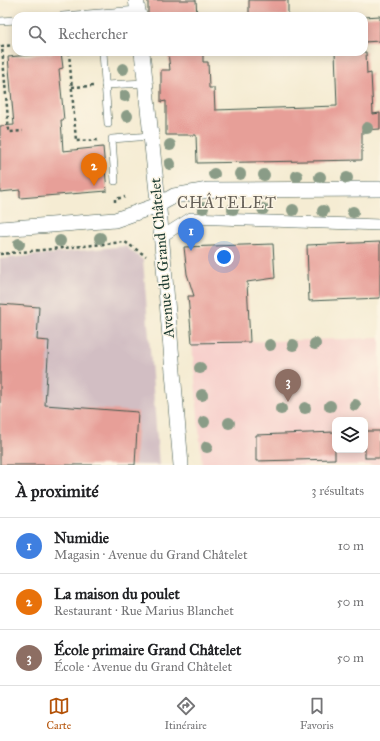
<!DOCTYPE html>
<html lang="fr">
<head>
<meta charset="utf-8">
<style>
  :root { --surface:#fff; --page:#f6f6f6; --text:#202124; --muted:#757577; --line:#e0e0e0; --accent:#b45309 }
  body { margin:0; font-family:"IM FELL Great Primer",serif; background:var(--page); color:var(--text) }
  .controls { position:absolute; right:12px; bottom:12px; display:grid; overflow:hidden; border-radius:8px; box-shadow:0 2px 10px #0003 }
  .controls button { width:36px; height:36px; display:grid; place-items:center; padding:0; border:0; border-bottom:1px solid var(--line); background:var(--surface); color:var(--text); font:20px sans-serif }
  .you { position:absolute; left:224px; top:257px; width:14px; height:14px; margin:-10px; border:3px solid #fff; border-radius:50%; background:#1a73e8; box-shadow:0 0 0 6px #1a73e833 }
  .badge { display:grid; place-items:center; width:26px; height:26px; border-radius:50%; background:var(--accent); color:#fff; font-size:13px; font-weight:700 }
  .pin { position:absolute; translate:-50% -33px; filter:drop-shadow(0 1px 2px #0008) }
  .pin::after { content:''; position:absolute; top:21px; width:14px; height:12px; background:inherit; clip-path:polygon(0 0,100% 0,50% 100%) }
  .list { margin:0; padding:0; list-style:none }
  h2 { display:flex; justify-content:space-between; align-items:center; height:52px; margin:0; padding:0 16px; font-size:17px }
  h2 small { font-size:13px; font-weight:400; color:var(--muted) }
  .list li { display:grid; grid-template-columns:26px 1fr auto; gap:12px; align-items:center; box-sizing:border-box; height:56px; padding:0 16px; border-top:1px solid var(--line) }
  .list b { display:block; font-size:15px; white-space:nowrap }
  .list p { margin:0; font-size:13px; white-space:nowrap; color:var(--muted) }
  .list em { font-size:13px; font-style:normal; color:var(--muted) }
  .icon { flex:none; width:22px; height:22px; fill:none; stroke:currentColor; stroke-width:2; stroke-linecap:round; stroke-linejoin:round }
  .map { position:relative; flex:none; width:380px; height:465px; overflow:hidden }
  .search { position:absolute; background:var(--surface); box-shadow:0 2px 10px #0003; left:12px; right:12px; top:12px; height:44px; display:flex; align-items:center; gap:10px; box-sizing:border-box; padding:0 14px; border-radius:12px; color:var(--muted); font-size:15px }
  .sheet { height:220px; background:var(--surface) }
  nav { display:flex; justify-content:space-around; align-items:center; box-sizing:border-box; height:56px; border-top:1px solid var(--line); background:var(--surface); font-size:11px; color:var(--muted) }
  nav a { display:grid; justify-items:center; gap:2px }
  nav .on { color:var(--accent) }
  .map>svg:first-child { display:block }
  .built { fill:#f7d0cc; fill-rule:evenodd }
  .industrial { fill:#d2bec3 }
  .building { fill:#e79f98 }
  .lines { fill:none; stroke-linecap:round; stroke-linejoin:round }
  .service-casing { stroke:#3f574c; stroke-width:8 }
  .pedestrian-casing { stroke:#3f574c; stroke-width:12 }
  .minor-casing { stroke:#3f574c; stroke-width:16 }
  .path { stroke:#3f574c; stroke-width:2.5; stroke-dasharray:3 3; stroke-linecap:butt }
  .service { stroke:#fff; stroke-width:7 }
  .pedestrian { stroke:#fff; stroke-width:11 }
  .minor { stroke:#fff; stroke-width:15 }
  .tree { fill:#8a9c87 }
  .labels { text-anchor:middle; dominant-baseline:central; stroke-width:3; stroke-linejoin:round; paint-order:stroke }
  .street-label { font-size:15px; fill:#1f3d34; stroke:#fcf5e5 }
  .neighbourhood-label { font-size:16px; letter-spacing:1px; fill:#655f57; stroke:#fcf5e5 }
</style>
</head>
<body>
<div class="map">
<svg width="380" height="465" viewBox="0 0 380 465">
  <rect width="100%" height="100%" fill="#fcf5e5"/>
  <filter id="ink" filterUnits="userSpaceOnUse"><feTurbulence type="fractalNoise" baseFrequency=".025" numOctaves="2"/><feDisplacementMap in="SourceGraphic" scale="8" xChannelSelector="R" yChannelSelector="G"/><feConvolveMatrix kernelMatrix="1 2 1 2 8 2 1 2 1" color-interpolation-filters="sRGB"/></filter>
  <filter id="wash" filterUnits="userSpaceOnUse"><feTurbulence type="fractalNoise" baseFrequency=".012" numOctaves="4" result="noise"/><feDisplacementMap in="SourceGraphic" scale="16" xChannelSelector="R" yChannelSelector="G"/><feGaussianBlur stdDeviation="0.9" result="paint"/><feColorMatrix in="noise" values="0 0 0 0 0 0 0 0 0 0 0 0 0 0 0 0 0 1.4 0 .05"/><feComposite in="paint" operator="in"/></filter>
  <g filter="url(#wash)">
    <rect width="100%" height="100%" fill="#f5ecd3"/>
    <path class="built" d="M380,338V465H202L192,343ZM335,420H365V450H335Z"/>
    <path class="industrial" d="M125,246L143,260L159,465H0V259Z"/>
    <g id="blocks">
      <g class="building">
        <path d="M148,0H196L197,16H148Z"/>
        <rect x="249" y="0" width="39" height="16"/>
        <path d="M380,16V41L364,42V17Z"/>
        <path d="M61,52L63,68L59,69L64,120H61L63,151L103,147L107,191L20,198V190L0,192V126L14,125L8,57Z"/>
        <path d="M168,52H203V62H208L209,88H214L215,110L337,106L335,52H366L367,74L371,73L373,114L380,113V129L362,130V160L197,163L196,135H166V101L161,102V70H170Z"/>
        <path d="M380,242V298L309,301L307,245Z"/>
        <path d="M273,244L275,278L247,282L250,342L192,343L188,296H194L187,274L184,247Z"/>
        <path d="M0,304L39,307L37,340L49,341L45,405L138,412L135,465H0Z"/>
        <rect x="365" y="431" width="15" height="27"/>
        <path d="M335,432V459L256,461V435Z"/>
      </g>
    </g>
  </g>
  <g filter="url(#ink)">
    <use href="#blocks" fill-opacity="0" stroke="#3f574c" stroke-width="1"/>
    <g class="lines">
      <g class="service-casing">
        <g id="service">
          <path d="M62,16L138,10"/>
          <path d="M0,21L16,20"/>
          <path d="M103,52L108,124"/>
          <path d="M105,85L146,83"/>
          <path d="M115,181L112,139L151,136"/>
        </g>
      </g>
      <g class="pedestrian-casing">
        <path id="pedestrian" d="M161,237L191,218L380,225"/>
      </g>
      <g class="minor-casing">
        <g id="minor">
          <path d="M136,0L139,16"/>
          <path d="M142,52L160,220L181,465"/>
          <path d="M0,229L115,220L158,205L174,196L208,190L380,189"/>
        </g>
      </g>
      <g class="path">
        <path d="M16,45L2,46L9,132L23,131"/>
        <path d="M69,52L76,141L100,140"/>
        <path d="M72,87L93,86"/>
        <path d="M115,202V199L125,197"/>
        <path d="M0,254L125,242L146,256"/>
      </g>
      <use href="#service" class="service"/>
      <use href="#pedestrian" class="pedestrian"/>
      <use href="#minor" class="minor"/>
    </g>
    <g class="tree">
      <circle cx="123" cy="69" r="6"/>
      <circle cx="125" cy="96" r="6"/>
      <circle cx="127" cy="116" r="6"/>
      <circle cx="367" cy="128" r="6"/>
      <circle cx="170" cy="145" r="6"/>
      <circle cx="170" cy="164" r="6"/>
      <circle cx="214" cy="174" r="6"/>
      <circle cx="240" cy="174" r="6"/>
      <circle cx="264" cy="175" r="6"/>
      <circle cx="297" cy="176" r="6"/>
      <circle cx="320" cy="177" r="6"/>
      <circle cx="347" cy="178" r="6"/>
      <circle cx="203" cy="208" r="6"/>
      <circle cx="233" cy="209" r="6"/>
      <circle cx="263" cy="209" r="6"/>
      <circle cx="293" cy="210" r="6"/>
      <circle cx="323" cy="211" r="6"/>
      <circle cx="353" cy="212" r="6"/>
      <circle cx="100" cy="238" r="6"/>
      <circle cx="60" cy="241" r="6"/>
      <circle cx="19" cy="244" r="6"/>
      <circle cx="315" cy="344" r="6"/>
      <circle cx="270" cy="345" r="6"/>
      <circle cx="293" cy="345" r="6"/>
      <circle cx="200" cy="368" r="6"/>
      <circle cx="202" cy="395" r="6"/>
      <circle cx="355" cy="405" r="6"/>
      <circle cx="330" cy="406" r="6"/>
      <circle cx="305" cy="408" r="6"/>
      <circle cx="281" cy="409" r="6"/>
      <circle cx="204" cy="422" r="6"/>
      <circle cx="229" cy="423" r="6"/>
      <circle cx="207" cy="447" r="6"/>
    </g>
  </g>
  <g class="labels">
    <g class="street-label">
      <text transform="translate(162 258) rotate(-95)">Avenue du Grand Châtelet</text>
    </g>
    <g class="neighbourhood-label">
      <text x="227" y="202">CHÂTELET</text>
    </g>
  </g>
</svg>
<div class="controls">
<button><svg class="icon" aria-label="layers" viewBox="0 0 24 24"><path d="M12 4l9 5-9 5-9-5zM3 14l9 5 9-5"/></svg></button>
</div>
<div class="you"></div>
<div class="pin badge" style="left:191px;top:251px;background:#3f7fe0">1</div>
<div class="pin badge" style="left:94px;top:186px;background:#e8710a">2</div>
<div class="pin badge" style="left:288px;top:402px;background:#8d6e63">3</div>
<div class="search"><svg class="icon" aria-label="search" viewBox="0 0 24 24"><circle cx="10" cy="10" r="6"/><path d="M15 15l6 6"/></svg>Rechercher</div>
</div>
<section class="sheet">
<h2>À proximité<small>3 résultats</small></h2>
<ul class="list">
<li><span class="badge" style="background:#3f7fe0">1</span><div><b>Numidie</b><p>Magasin · Avenue du Grand Châtelet</p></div><em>10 m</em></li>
<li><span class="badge" style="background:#e8710a">2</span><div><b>La maison du poulet</b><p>Restaurant · Rue Marius Blanchet</p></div><em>50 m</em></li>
<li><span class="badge" style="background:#8d6e63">3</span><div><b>École primaire Grand Châtelet</b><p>École · Avenue du Grand Châtelet</p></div><em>50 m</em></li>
</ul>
</section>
<nav>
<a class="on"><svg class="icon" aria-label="map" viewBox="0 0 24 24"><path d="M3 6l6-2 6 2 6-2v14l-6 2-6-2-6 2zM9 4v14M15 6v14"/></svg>Carte</a>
<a><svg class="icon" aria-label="directions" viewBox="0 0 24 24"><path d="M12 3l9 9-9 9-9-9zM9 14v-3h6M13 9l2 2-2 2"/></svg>Itinéraire</a>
<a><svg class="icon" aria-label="saved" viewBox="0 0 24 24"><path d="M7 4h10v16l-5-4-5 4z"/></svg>Favoris</a>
</nav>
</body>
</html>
